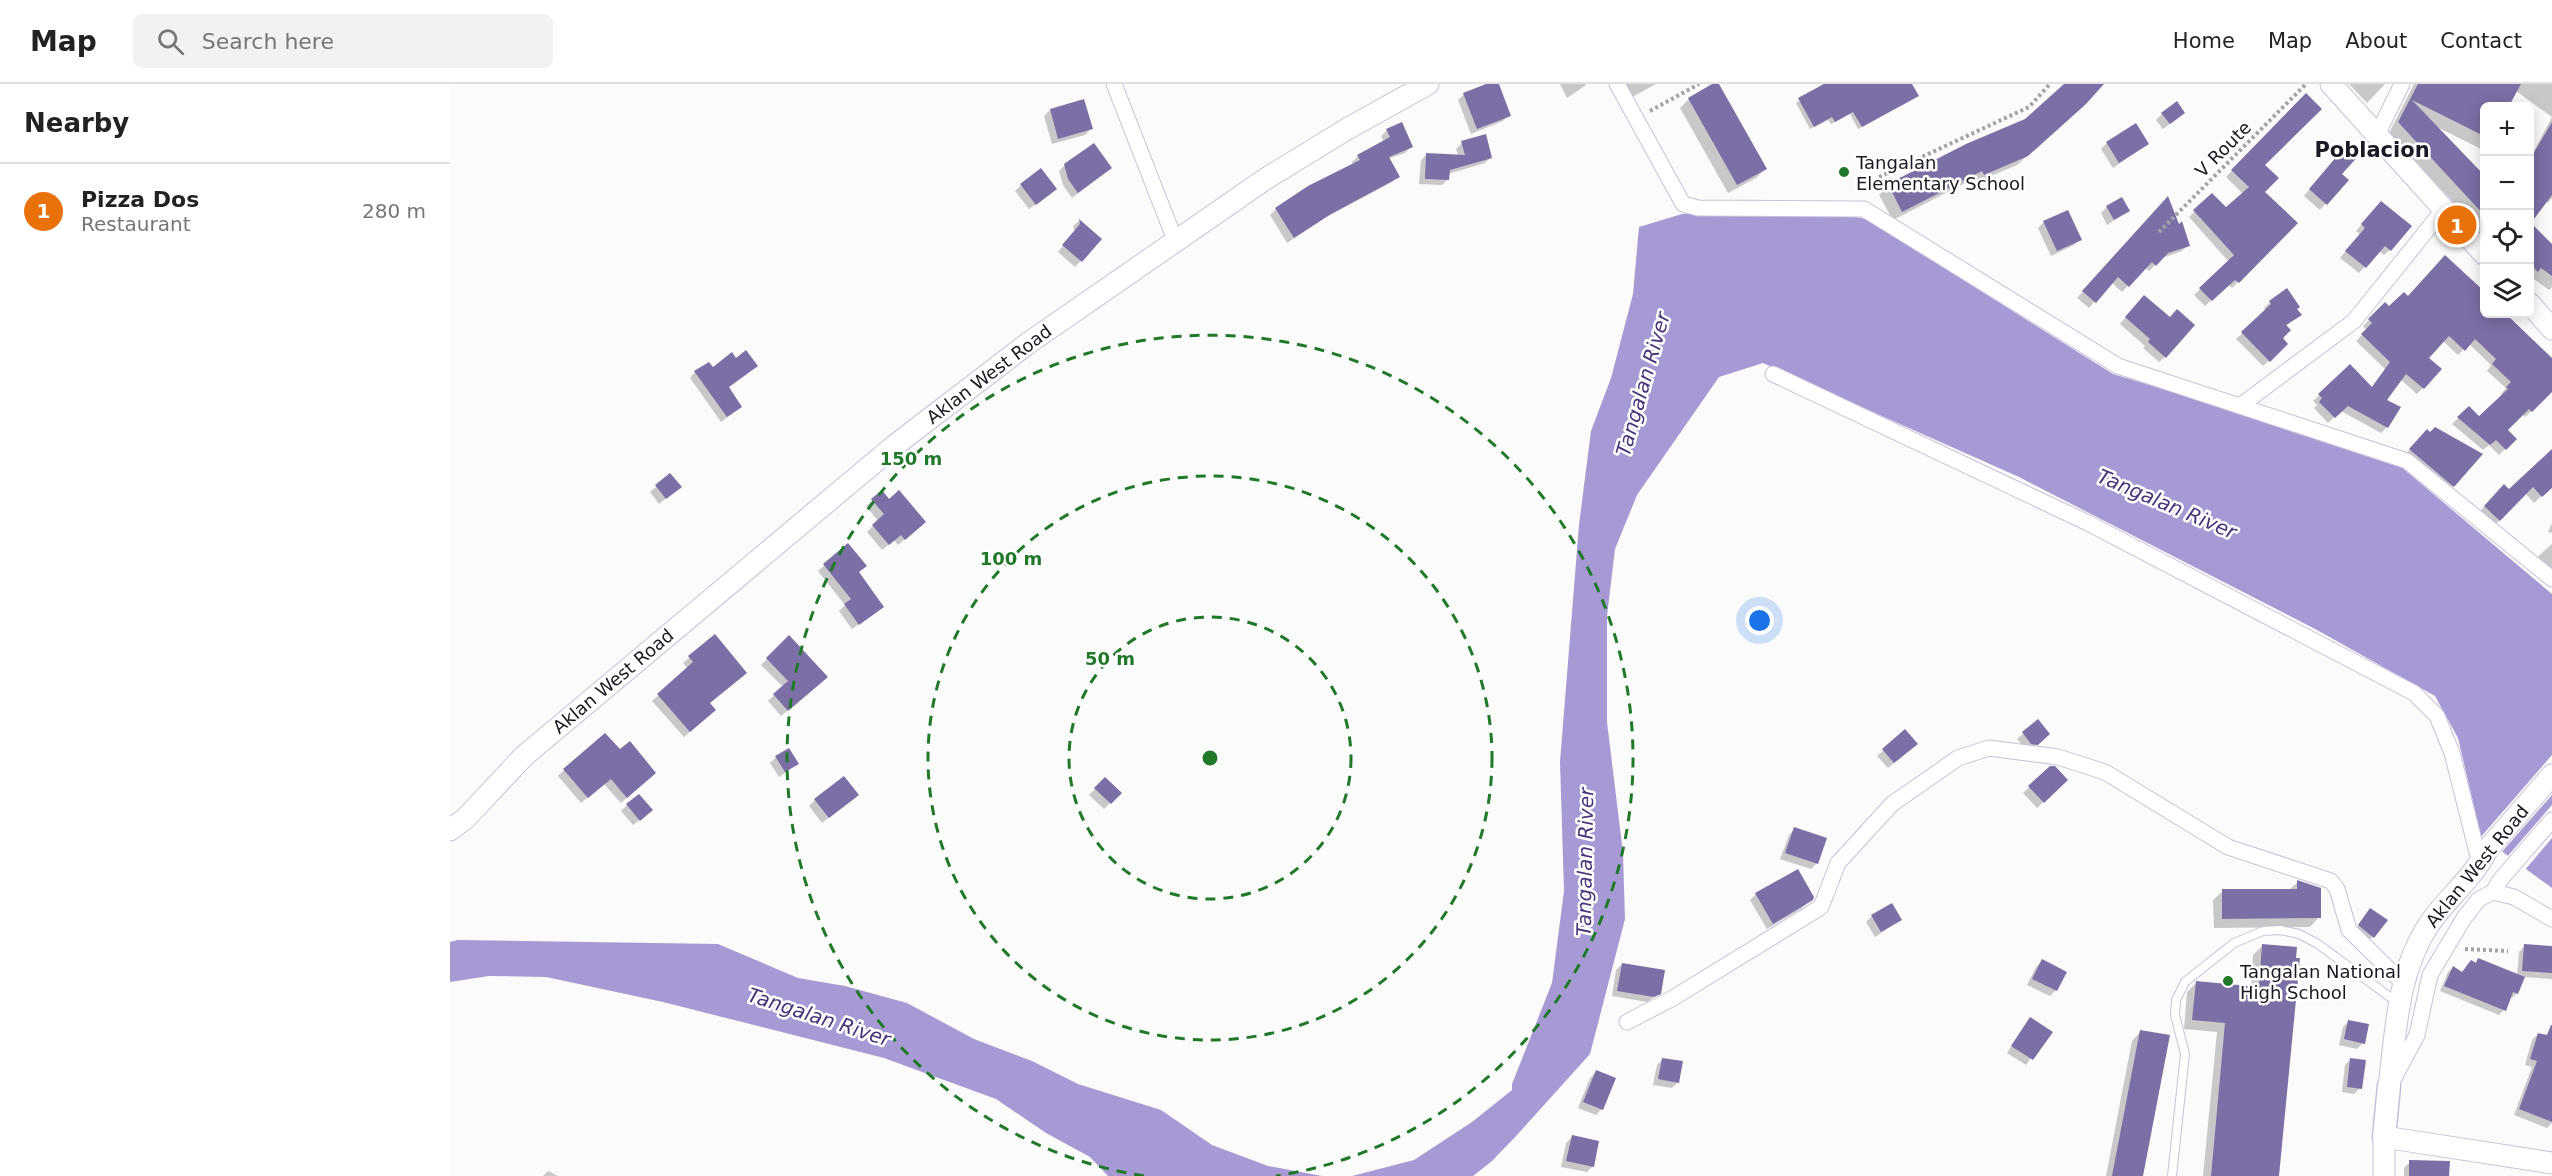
<!DOCTYPE html>
<html lang="en">
<head>
<meta charset="utf-8">
<style>
  :root { --surface:#fff; --page:#f2f2f2; --text:#222; --muted:#767676; --line:#e0e0e0; --accent:#1a73e8 }
  body { margin:0; font-family:"DejaVu Sans",sans-serif; background:var(--page); color:var(--text) }
  .controls { position:absolute; right:18px; top:18px; display:grid; overflow:hidden; border-radius:9px; box-shadow:0 3px 15px #0003 }
  .controls button { width:54px; height:54px; display:grid; place-items:center; padding:0; border:0; border-bottom:2px solid var(--line); background:var(--surface); color:var(--text); font:30px sans-serif }
  .you { position:absolute; left:1310px; top:537px; width:21px; height:21px; margin:-15px; border:4px solid #fff; border-radius:50%; background:#1a73e8; box-shadow:0 0 0 9px #1a73e833 }
  .badge { display:grid; place-items:center; width:39px; height:39px; border-radius:50%; background:var(--accent); color:#fff; font-size:20px; font-weight:700 }
  .pin { position:absolute; translate:-50% -50%; border:3px solid #fff; box-shadow:0 2px 6px #0006 }
  .list { margin:0; padding:0; list-style:none }
  h2 { display:flex; justify-content:space-between; align-items:center; height:78px; margin:0; padding:0 24px; font-size:26px }
  h2 small { font-size:20px; font-weight:400; color:var(--muted) }
  .list li { display:grid; grid-template-columns:39px 1fr auto; gap:18px; align-items:center; box-sizing:border-box; height:96px; padding:0 24px; border-top:2px solid var(--line) }
  .list b { display:block; font-size:22px; white-space:nowrap }
  .list p { margin:0; font-size:20px; white-space:nowrap; color:var(--muted) }
  .list em { font-size:20px; font-style:normal; color:var(--muted) }
  .icon { flex:none; width:33px; height:33px; fill:none; stroke:currentColor; stroke-width:2; stroke-linecap:round; stroke-linejoin:round }
  .map { position:relative; flex:none; width:2102px; height:1092px; overflow:hidden }
  header { display:flex; align-items:center; gap:36px; box-sizing:border-box; height:84px; padding:0 30px; background:var(--surface); border-bottom:2px solid var(--line) }
  header strong { font-size:28px }
  nav { display:flex; gap:33px; margin-inline-start:auto; font-size:21px }
  .search { width:420px; height:54px; background:var(--page); display:flex; align-items:center; gap:15px; box-sizing:border-box; padding:0 21px; border-radius:9px; color:var(--muted); font-size:22px }
  main { display:flex }
  aside { flex:1; background:var(--surface) }
  .map>svg:first-child { display:block }
  .water { fill:#a79ad4 }
  .pier { fill:#fbfbfb }
  .shadow { fill:#0003 }
  .building { fill:#7c6fa6 }
  .lines { fill:none; stroke-linecap:round; stroke-linejoin:round }
  .lane-casing { stroke:#c6c1db; stroke-width:10 }
  .street-casing { stroke:#c6c1db; stroke-width:17 }
  .secondary-casing { stroke:#c6c1db; stroke-width:23 }
  .primary-casing { stroke:#c6c1db; stroke-width:25 }
  .path { stroke:#a3a3a6; stroke-width:4; stroke-dasharray:3 3; stroke-linecap:butt }
  .lane { stroke:#fff; stroke-width:8 }
  .street { stroke:#fff; stroke-width:15 }
  .secondary { stroke:#fff; stroke-width:21 }
  .primary { stroke:#fff; stroke-width:22 }
  .ring { fill:none; stroke:#1f7928; stroke-width:3; stroke-dasharray:10 8 }
  .poi-dot { fill:#1f7928; stroke:#fff; stroke-width:2 }
  .labels { text-anchor:middle; dominant-baseline:central; stroke-width:5; stroke-linejoin:round; paint-order:stroke }
  .street-label { font-size:18px; fill:#1a1822; stroke:#fff }
  .poi-label { font-size:18px; fill:#1a1822; stroke:#fff; text-anchor:start }
  .water-label { font-size:20px; font-style:italic; fill:#493379; stroke:#fff }
  .quarter-label { font-size:21px; font-weight:bold; fill:#1a1822; stroke:#fff }
  .centre { fill:#1f7928; stroke:#fff; stroke-width:3 }
  .ring-label { font-size:18px; text-anchor:middle; font-weight:bold; fill:#1f7928; stroke:#fff; stroke-width:5; stroke-linejoin:round; paint-order:stroke }
</style>
</head>
<body>
<header>
<strong>Map</strong>
<div class="search"><svg class="icon" aria-label="search" viewBox="0 0 24 24"><circle cx="10" cy="10" r="6"/><path d="M15 15l6 6"/></svg>Search here</div>
<nav><a>Home</a><a>Map</a><a>About</a><a>Contact</a></nav>
</header>
<main>
<aside>
<h2>Nearby<small></small></h2>
<ul class="list">
<li><span class="badge" style="background:#e8710a">1</span><div><b>Pizza Dos</b><p>Restaurant</p></div><em>280 m</em></li>
</ul>
</aside>
<div class="map">
<svg width="2102" height="1092" viewBox="0 0 2102 1092">
  <rect width="100%" height="100%" fill="#fbfbfb"/>
  <g class="water">
    <path d="M1376,128L1416,135L1663,290L1878,355L1950,382L2102,510V804L2031,752L2008,654L1985,612L1867,546L1569,393L1313,279L1269,293L1187,411L1165,465L1157,532V638L1173,769L1175,835L1140,970L1067,1051L1042,1077L1023,1092H902L964,1076L1022,1038L1062,1006V1000L1102,899L1114,807L1110,678L1129,441L1141,347L1161,294L1183,210L1189,143L1232,130Z"/>
    <path d="M8,856L268,860L348,894L395,902L457,919L524,955L582,977L628,1000L711,1026L762,1061L818,1082L872,1092H658L640,1073L596,1049L546,1015L434,974L213,918L96,893L39,892L0,898V858Z"/>
  </g>
  <g class="pier">
    <path d="M2102,671V711L2050,770L2029,755Z"/>
    <path d="M2102,721V754L2074,787L2056,774Z"/>
  </g>
  <g class="shadow">
    <path d="M1041,0H1047L1059,31L1053,37L1021,50L1008,16L1014,10Z"/>
    <path d="M1110,0H1135L1136,1L1117,14Z"/>
    <path d="M1176,0H1206L1182,13Z"/>
    <path d="M1265,0L1315,85L1306,94L1278,109L1230,24L1239,15Z"/>
    <path d="M1373,0H1460L1467,12L1408,45L1400,30L1381,40L1378,36L1360,45L1346,19Z"/>
    <path d="M1615,0H1652L1625,29L1567,81L1524,99L1523,95L1443,136L1429,111L1439,101L1575,37Z"/>
    <path d="M1899,0H1935L1917,19Z"/>
    <path d="M1964,0H2102V114L2098,119L2096,117L2080,139L2102,163V203L2099,206L2081,193L2080,195V74L2102,33L2066,7L2057,22H2034V61L2031,65L1987,43L2034,93V151L1939,49Z"/>
    <path d="M1856,11L1813,81V108L1845,139L1782,204L1778,200L1755,222L1744,211L1779,178L1739,133L1762,111L1776,126L1793,110L1776,93Z"/>
    <path d="M600,26L641,45L635,51L602,60L594,32Z"/>
    <path d="M1712,30L1728,34L1713,45L1706,36Z"/>
    <path d="M937,46L961,63L955,69L938,75L948,92L942,98L873,135L837,159L820,131L826,125L903,81L902,78L908,72L934,58L931,52Z"/>
    <path d="M1012,59L1041,73L1035,79L998,90V95L992,101L969,100L971,76L977,70L1008,72L1006,65Z"/>
    <path d="M1657,59L1698,60L1663,84L1651,65Z"/>
    <path d="M1893,66L1890,90L1896,96L1870,126L1854,112Z"/>
    <path d="M615,81L660,84L622,114L613,101L609,87Z"/>
    <path d="M571,101L599,111L579,125L565,107Z"/>
    <path d="M1712,120L1738,161L1732,167L1712,174L1699,187L1695,183L1672,208L1661,198L1639,224L1627,214Z"/>
    <path d="M1657,123L1678,127L1657,141L1651,129Z"/>
    <path d="M1925,125L1940,166L1934,171L1929,167L1909,189L1890,174L1910,150L1906,147Z"/>
    <path d="M629,137L650,155L625,183L608,168L625,148L623,142Z"/>
    <path d="M1594,138L1630,155L1624,161L1601,172L1588,144Z"/>
    <path d="M1995,173L2034,209V230H2054L2102,276V307L2075,333L2072,330L2056,346L2065,355L2049,371L2039,361L2033,366L2002,340L2019,324L2029,335L2053,312L2051,310L2056,304L2037,287L2041,281L2019,260L2008,271L1993,257L1977,274L1990,286L1967,310L1950,295L1935,316L1937,343L1931,349L1891,327L1878,339L1864,324L1867,321L1863,317L1900,282L1921,304L1935,285L1906,257L1917,246L1913,242L1935,220L1939,224L1957,213Z"/>
    <path d="M1820,218L1846,225L1850,231L1836,242L1831,254L1836,260L1813,282L1786,255L1816,227L1814,224Z"/>
    <path d="M1688,219L1715,273L1709,278L1693,264L1695,262L1670,240Z"/>
    <path d="M245,288L278,304L291,323L271,338L240,294Z"/>
    <path d="M1971,353L2003,401L1997,407L1954,372Z"/>
    <path d="M2102,374V402L2084,419L2075,409L2043,443L2028,429L2054,402L2059,407Z"/>
    <path d="M220,391L224,408L209,420L200,408Z"/>
    <path d="M432,408L468,444L448,461L444,456L432,466L417,448L428,437L416,422Z"/>
    <path d="M2102,439V449L2098,448Z"/>
    <path d="M2102,460V492L2082,478Z"/>
    <path d="M398,461L426,528L402,545L389,527L395,521L368,487Z"/>
    <path d="M265,552L258,632L234,653L202,617L238,585L233,579Z"/>
    <path d="M339,553L370,599L331,632L318,617L333,603L311,581Z"/>
    <path d="M1588,637L1593,656L1580,666L1575,665L1567,655Z"/>
    <path d="M1455,648L1460,666L1438,684L1427,672Z"/>
    <path d="M326,673L347,680L329,693L320,679Z"/>
    <path d="M1600,683L1616,696L1587,724L1573,709Z"/>
    <path d="M114,686L198,695L171,719L154,700L131,719L108,692Z"/>
    <path d="M655,695L670,709L654,725L639,711Z"/>
    <path d="M365,716H401L372,739L359,722Z"/>
    <path d="M177,721L195,732L183,741L171,727Z"/>
    <path d="M1345,745L1367,779L1361,785L1330,775L1339,751Z"/>
    <path d="M1848,798L1869,833L1860,843L1764,844L1763,816L1773,807L1839,806Z"/>
    <path d="M1306,810L1363,813L1351,825L1317,845L1300,816Z"/>
    <path d="M1921,826L1936,836L1917,859L1903,848Z"/>
    <path d="M1422,832L1450,836L1425,853L1416,838Z"/>
    <path d="M1812,862L1828,1092H1753L1767,948L1734,945L1737,908L1746,899L1801,904L1803,871Z"/>
    <path d="M2075,862L2102,864V895L2074,893L2067,909L2062,914L2059,913L2054,926L2049,931L1990,907L1998,888L2003,884L2011,890L2028,876L2067,892L2069,868Z"/>
    <path d="M1592,877L1606,906L1600,912L1577,901L1586,883Z"/>
    <path d="M1172,880L1209,909L1197,918L1162,912L1166,886Z"/>
    <path d="M1899,937L1913,959L1907,965L1889,961L1893,943Z"/>
    <path d="M1575,941L1600,948L1576,981L1557,969Z"/>
    <path d="M1691,947V1092H1656L1682,957Z"/>
    <path d="M2088,950L2102,954V1039L2097,1044L2064,1031L2082,983L2075,981L2082,956Z"/>
    <path d="M1213,975L1228,998L1222,1004L1203,1001L1207,981Z"/>
    <path d="M1901,975L1910,1004L1904,1010L1892,1008L1895,981Z"/>
    <path d="M1146,988L1152,1025L1146,1031L1128,1024L1140,994Z"/>
    <path d="M1122,1053L1143,1082L1137,1088L1111,1083L1116,1059Z"/>
    <path d="M1960,1078L1998,1092H1954V1084Z"/>
    <path d="M98,1087L108,1092H93Z"/>
  </g>
  <g class="building">
    <path d="M1036,0H1049L1061,32L1027,45L1013,9Z"/>
    <path d="M1262,0H1269L1317,85L1287,101L1238,14Z"/>
    <path d="M1374,0H1462L1469,12L1412,43L1403,28L1385,38L1382,33L1364,43L1348,14Z"/>
    <path d="M1614,0H1654L1636,20L1578,72L1534,91L1532,87L1452,128L1438,100L1516,60L1575,35Z"/>
    <path d="M1968,0H2071L2059,22H2034V52L1962,16L2034,91V131L1948,38Z"/>
    <path d="M1856,9L1872,25L1815,81L1829,94L1815,108L1848,139L1789,199L1785,196L1762,217L1749,204L1784,171L1743,126L1762,109L1776,123L1799,103L1781,86Z"/>
    <path d="M634,15L643,45L608,55L600,25Z"/>
    <path d="M1727,17L1735,29L1720,40L1711,29Z"/>
    <path d="M952,38L963,63L939,73L950,93L881,130L844,154L825,124L858,102L910,76L907,71L940,53L936,45Z"/>
    <path d="M2102,38V111L2081,139L2102,160V192L2091,184L2088,188L2079,179V77Z"/>
    <path d="M1686,39L1699,60L1669,79L1656,58Z"/>
    <path d="M1036,50L1042,74L1000,86L999,96L975,95L976,69L1015,71L1011,57Z"/>
    <path d="M1899,58L1911,69L1892,90L1899,96L1877,121L1859,105Z"/>
    <path d="M644,59L662,84L628,109L618,95L614,80Z"/>
    <path d="M591,84L607,105L586,121L570,100Z"/>
    <path d="M1718,112L1729,140L1732,137L1740,162L1718,169L1706,182L1702,178L1679,203L1668,193L1646,219L1632,207Z"/>
    <path d="M1672,113L1680,127L1664,136L1656,122Z"/>
    <path d="M1931,117L1962,142L1941,167L1935,162L1916,184L1895,167L1915,144L1911,140Z"/>
    <path d="M1618,126L1632,156L1607,167L1593,137Z"/>
    <path d="M629,135L652,155L632,178L612,161L630,140Z"/>
    <path d="M1995,171L2034,207V230H2056L2102,274V308L2082,328L2079,325L2058,346L2067,355L2056,366L2046,356L2040,361L2007,333L2019,322L2029,332L2058,305L2056,303L2061,298L2042,280L2046,275L2025,255L2015,267L1999,252L1979,274L1992,285L1974,305L1956,290L1937,316L1951,323L1938,344L1898,322L1885,334L1869,318L1872,314L1868,310L1900,280L1922,303L1940,278L1911,250L1922,239L1918,235L1935,218L1939,222L1954,208L1958,212Z"/>
    <path d="M1837,204L1850,223L1847,225L1852,231L1836,241L1841,246L1833,254L1838,260L1820,278L1791,248L1821,220L1819,217Z"/>
    <path d="M1694,211L1720,233L1727,225L1745,241L1716,274L1698,258L1700,255L1675,233Z"/>
    <path d="M296,266L308,282L279,303L292,323L277,333L244,287L259,278L263,283L282,268L286,274Z"/>
    <path d="M1985,343L2033,370L2004,403L1959,365L1977,345L1980,348Z"/>
    <path d="M2102,365V404L2092,413L2083,403L2050,437L2034,422L2054,400L2059,405Z"/>
    <path d="M220,389L232,403L216,415L205,401Z"/>
    <path d="M432,406L439,415L449,406L476,438L455,456L451,451L439,461L422,441L434,430L421,415Z"/>
    <path d="M398,459L417,482L409,488L434,523L409,541L394,520L401,515L373,480Z"/>
    <path d="M265,550L297,589L260,619L266,626L240,648L207,610L243,578L238,572Z"/>
    <path d="M339,551L378,593L338,627L323,610L338,597L316,574Z"/>
    <path d="M1588,635L1600,650L1588,661L1581,660L1572,648Z"/>
    <path d="M1455,645L1468,660L1444,679L1432,665Z"/>
    <path d="M155,649L170,665L180,657L206,689L177,714L161,695L138,714L113,685Z"/>
    <path d="M339,664L349,680L335,688L325,672Z"/>
    <path d="M1600,682H1605L1618,696L1594,719L1578,702Z"/>
    <path d="M394,692L409,711L379,734L364,715Z"/>
    <path d="M655,693L672,709L661,720L644,704Z"/>
    <path d="M189,710L203,726L190,737L176,720Z"/>
    <path d="M1344,743L1377,754L1368,780L1335,769Z"/>
    <path d="M1348,785L1364,813L1363,816L1323,840L1305,809Z"/>
    <path d="M1847,796L1871,804V834L1772,835V805H1847Z"/>
    <path d="M1442,819L1452,836L1431,848L1421,831Z"/>
    <path d="M1920,824L1938,836L1924,854L1908,841Z"/>
    <path d="M1812,860L1847,863L1846,874H1850L1829,1092H1761L1775,939L1742,936L1746,897L1809,903Z"/>
    <path d="M2074,860L2102,862V889L2072,887Z"/>
    <path d="M2028,874L2075,893L2068,910L2063,908L2056,927L1994,902L2003,882L2012,888L2021,876L2026,879Z"/>
    <path d="M1592,875L1617,888L1607,907L1582,895Z"/>
    <path d="M1172,879L1215,886L1211,910L1204,913L1167,907Z"/>
    <path d="M1580,933L1603,948L1583,976L1561,962Z"/>
    <path d="M1898,936L1919,940L1915,960L1894,955Z"/>
    <path d="M2101,941H2102V1038L2069,1025L2087,977L2080,975L2088,949L2097,951Z"/>
    <path d="M1690,946L1720,951L1693,1092H1662Z"/>
    <path d="M1212,974L1233,977L1229,999L1208,995Z"/>
    <path d="M1900,974L1916,976L1912,1005L1897,1003Z"/>
    <path d="M1146,986L1166,994L1153,1026L1133,1018Z"/>
    <path d="M1122,1051L1149,1057L1144,1083L1116,1077Z"/>
    <path d="M1959,1076L2000,1077L1999,1092H1959Z"/>
  </g>
  <g class="lines">
    <g class="lane-casing">
      <path id="lane" d="M1722,1092L1735,970L1725,931L1726,916L1735,898L1784,859L1813,847L1830,846L1849,850L1868,860L1948,919"/>
    </g>
    <g class="street-casing">
      <g id="street">
        <path d="M664,0L725,156"/>
        <path d="M1167,0L1233,120L1248,124L1414,125L1668,282L1957,377L2102,495"/>
        <path d="M1927,51L1952,0"/>
        <path d="M1323,290L1638,439L1964,609L1987,632L2002,669L2030,780"/>
        <path d="M1790,322L1904,237L1994,125"/>
        <path d="M2043,808L2064,813L2102,835"/>
        <path d="M1177,938L1223,914L1371,823L1388,779L1442,720L1508,674L1539,664L1608,673L1655,688L1778,763L1881,797L1887,805L1899,846L1953,899"/>
        <path d="M1943,996L1967,951L1980,891L2014,834L2029,815L2043,808L2051,795L2102,736"/>
      </g>
    </g>
    <g class="secondary-casing">
      <g id="secondary">
        <path d="M1881,0L2034,170"/>
        <path d="M2080,220L2102,245"/>
        <path d="M0,746L16,734L74,672L444,362L577,260L817,94L897,45L978,0"/>
        <path d="M1939,1002C1946,948 1947,889 1978,842C1995,815 2023,795 2037,766L2102,691"/>
        <path d="M1934,1092V1053L2102,1079"/>
      </g>
    </g>
    <g class="primary-casing">
      <path id="primary" d="M1934,1053L1939,1002"/>
    </g>
    <g class="path">
      <path d="M1200,27L1249,0"/>
      <path d="M1429,93L1579,23L1600,0"/>
      <path d="M1709,148L1856,0"/>
      <path d="M2015,865L2058,867"/>
    </g>
    <use href="#lane" class="lane"/>
    <use href="#street" class="street"/>
    <use href="#secondary" class="secondary"/>
    <use href="#primary" class="primary"/>
  </g>
  <g class="ring">
    <circle cx="760" cy="674" r="141"/>
    <circle cx="760" cy="674" r="282"/>
    <path d="M694 1092A423 423 0 1 1 826 1092"/>
  </g>
  <g class="poi-dot">
    <circle cx="1394" cy="88" r="6"/>
    <circle cx="1778" cy="897" r="6"/>
  </g>
  <g class="labels">
    <g class="street-label">
      <text transform="translate(1773 65) rotate(-45)">V Route</text>
      <text transform="translate(539 290) rotate(-37)">Aklan West Road</text>
      <text transform="translate(163 597) rotate(-40)">Aklan West Road</text>
      <text transform="translate(2027 782) rotate(-51)">Aklan West Road</text>
    </g>
    <g class="poi-label">
      <text x="1406" y="78">Tangalan<tspan x="1406" dy="21">Elementary School</tspan></text>
      <text x="1790" y="887">Tangalan National<tspan x="1790" dy="21">High School</tspan></text>
    </g>
    <g class="water-label">
      <text transform="translate(1193 300) rotate(-74)">Tangalan River</text>
      <text transform="translate(1717 420) rotate(23)">Tangalan River</text>
      <text transform="translate(1135 778) rotate(-89)">Tangalan River</text>
      <text transform="translate(369 933) rotate(18)">Tangalan River</text>
    </g>
    <g class="quarter-label">
      <text x="1922" y="66">Poblacion</text>
    </g>
  </g>
  <circle cx="760" cy="674" r="9" class="centre"/>
  <g class="ring-label">
    <text x="461" y="381">150 m</text>
    <text x="561" y="481">100 m</text>
    <text x="660" y="581">50 m</text>
  </g>
</svg>
<div class="controls">
<button>+</button>
<button>−</button>
<button><svg class="icon" aria-label="locate" viewBox="0 0 24 24"><circle cx="12" cy="12" r="6"/><path d="M12 2v4M12 18v4M2 12h4M18 12h4"/></svg></button>
<button><svg class="icon" aria-label="layers" viewBox="0 0 24 24"><path d="M12 4l9 5-9 5-9-5zM3 14l9 5 9-5"/></svg></button>
</div>
<div class="you"></div>
<div class="pin badge" style="left:2007px;top:141px;background:#e8710a">1</div>
</div>
</main>
</body>
</html>
